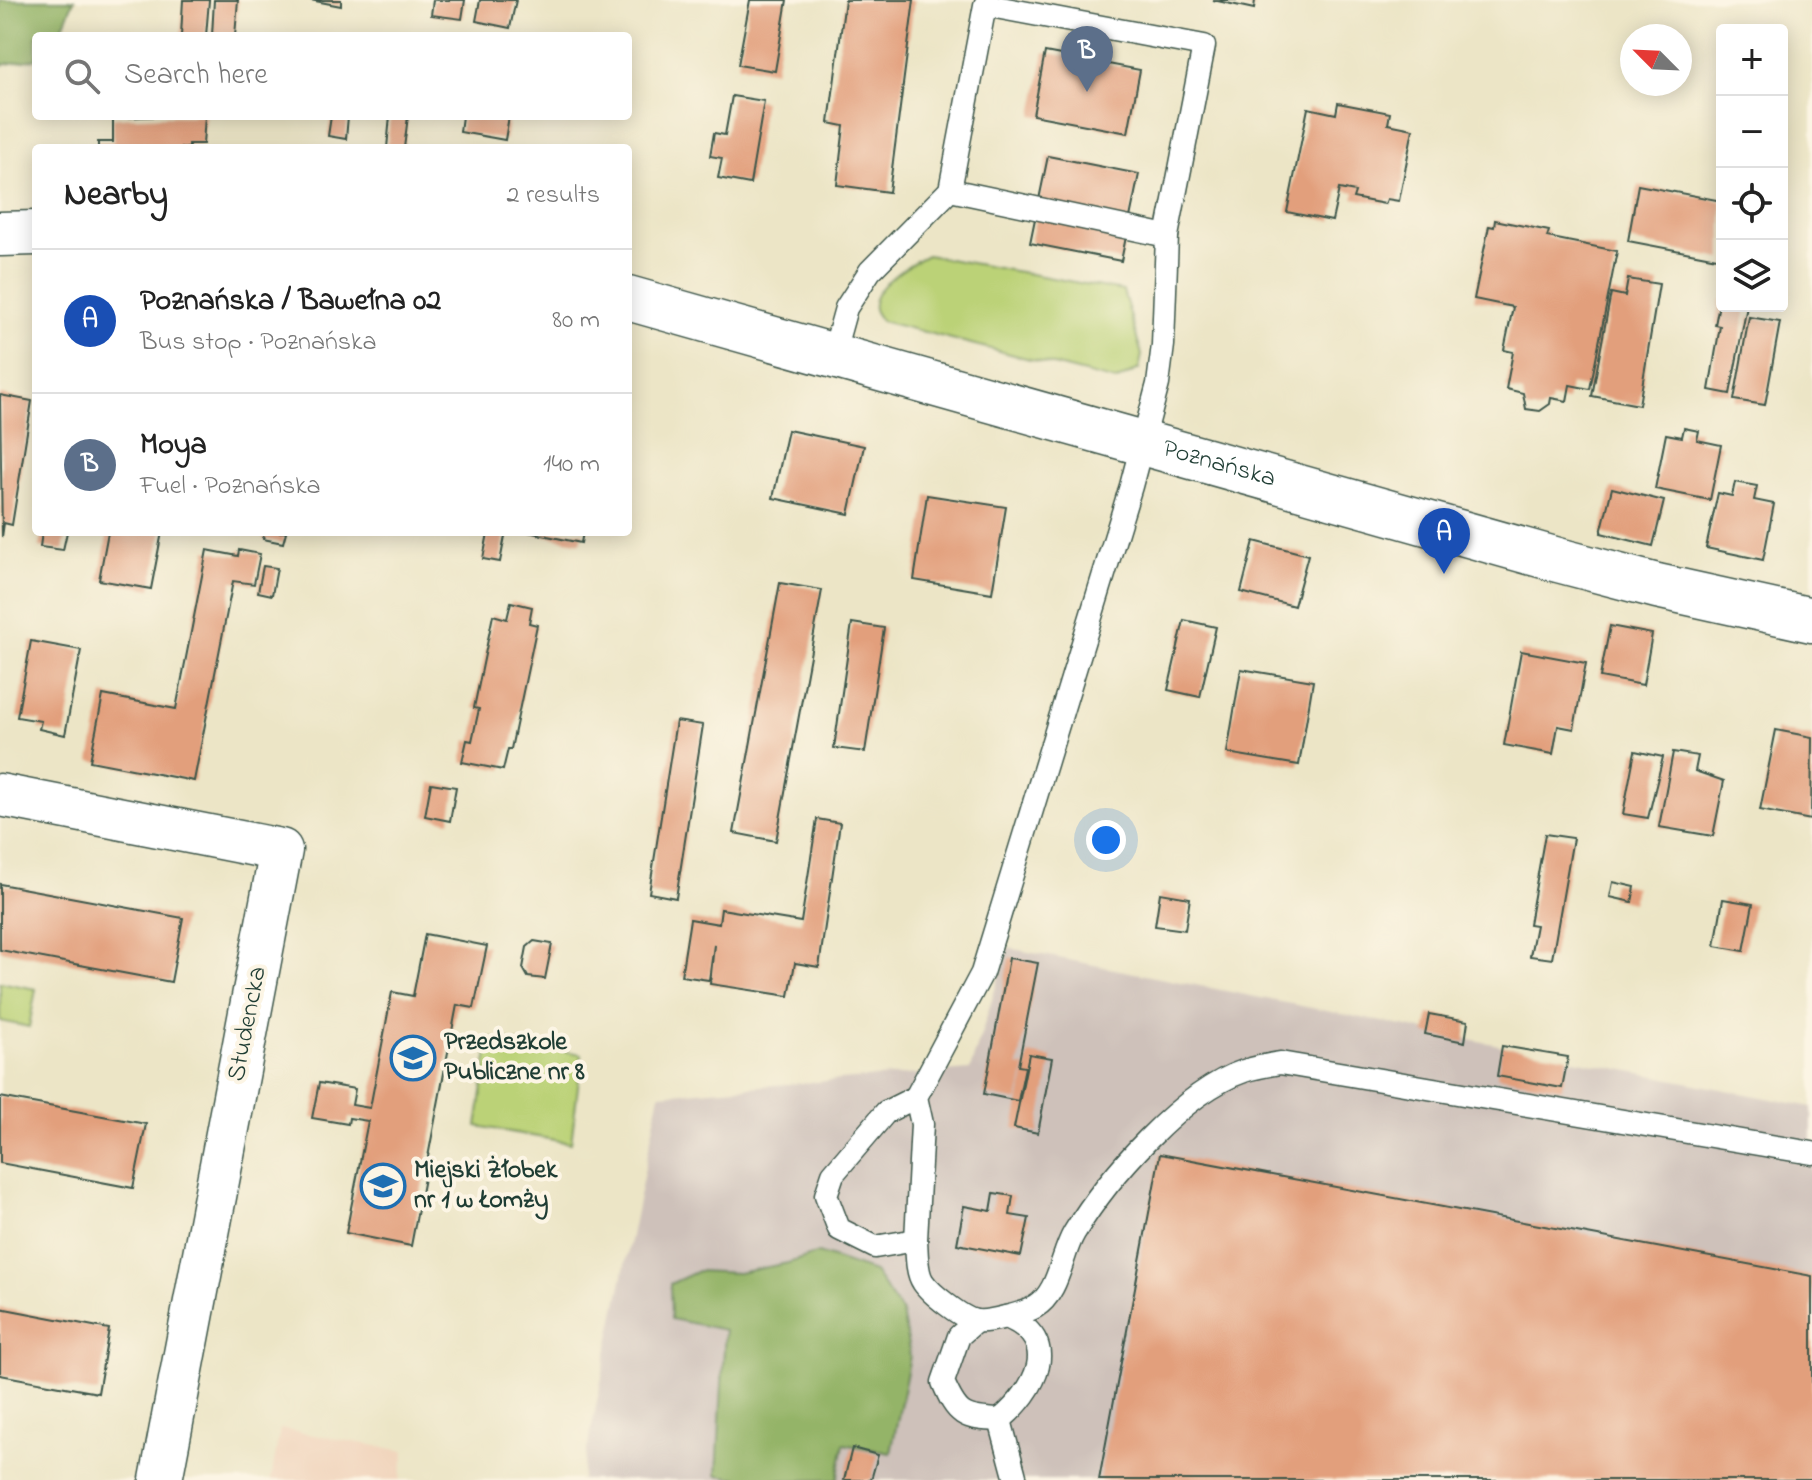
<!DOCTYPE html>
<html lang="en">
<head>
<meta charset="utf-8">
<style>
  :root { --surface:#fff; --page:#f6f6f6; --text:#222; --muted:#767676; --line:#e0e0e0; --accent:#1f6fb2 }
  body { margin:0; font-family:"Indie Flower",sans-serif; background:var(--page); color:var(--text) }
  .controls { position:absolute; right:24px; top:24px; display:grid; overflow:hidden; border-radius:8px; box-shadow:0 4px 20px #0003 }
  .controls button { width:72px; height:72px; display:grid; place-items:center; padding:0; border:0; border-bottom:2px solid var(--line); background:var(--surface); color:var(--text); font:40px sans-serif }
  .compass { position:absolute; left:1620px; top:24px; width:72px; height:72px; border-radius:50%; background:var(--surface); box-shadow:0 4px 20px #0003; rotate:294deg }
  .you { position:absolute; left:1106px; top:840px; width:28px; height:28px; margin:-20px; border:6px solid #fff; border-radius:50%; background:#1a73e8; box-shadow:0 0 0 12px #1a73e833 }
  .badge { display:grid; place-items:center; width:52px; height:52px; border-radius:50%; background:var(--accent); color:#fff; font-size:26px; font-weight:700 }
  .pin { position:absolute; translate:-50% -66px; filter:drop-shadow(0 2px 4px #0008) }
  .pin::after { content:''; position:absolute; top:42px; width:28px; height:24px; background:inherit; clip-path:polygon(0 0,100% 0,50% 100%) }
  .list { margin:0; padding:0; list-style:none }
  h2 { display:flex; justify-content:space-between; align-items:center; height:104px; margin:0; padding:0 32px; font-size:34px }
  h2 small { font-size:26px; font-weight:400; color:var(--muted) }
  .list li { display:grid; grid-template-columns:52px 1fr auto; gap:24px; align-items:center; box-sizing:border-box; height:144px; padding:0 32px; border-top:2px solid var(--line) }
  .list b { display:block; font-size:30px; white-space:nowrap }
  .list p { margin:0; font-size:26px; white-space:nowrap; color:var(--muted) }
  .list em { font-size:26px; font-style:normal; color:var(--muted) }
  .icon { flex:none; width:44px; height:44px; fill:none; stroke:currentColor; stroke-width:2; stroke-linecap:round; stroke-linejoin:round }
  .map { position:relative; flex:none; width:1812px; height:1480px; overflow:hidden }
  .search { position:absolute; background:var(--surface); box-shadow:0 4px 20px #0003; left:32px; top:32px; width:600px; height:88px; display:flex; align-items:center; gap:20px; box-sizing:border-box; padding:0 28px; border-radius:8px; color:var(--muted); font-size:30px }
  .panel { position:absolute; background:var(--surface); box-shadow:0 4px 20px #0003; left:32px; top:144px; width:600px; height:392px; border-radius:8px }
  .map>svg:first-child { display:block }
  .built { fill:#f1d5bd }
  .industrial { fill:#cec1ba }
  .green { fill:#bbd277; stroke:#6d8856; stroke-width:2 }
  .forest { fill:#94b468; stroke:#5a784e; stroke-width:2 }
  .building { fill:#e29f7c }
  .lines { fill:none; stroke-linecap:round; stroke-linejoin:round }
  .service-casing { stroke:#3e564a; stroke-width:25 }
  .minor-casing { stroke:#3e564a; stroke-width:45 }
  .tertiary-casing { stroke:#3e564a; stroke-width:47 }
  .service { stroke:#fff; stroke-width:22 }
  .minor { stroke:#fff; stroke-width:42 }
  .tertiary { stroke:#fff; stroke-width:44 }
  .labels { text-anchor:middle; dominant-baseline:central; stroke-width:8; stroke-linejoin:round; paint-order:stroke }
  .street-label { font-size:26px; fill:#1f3d34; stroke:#fcf5e5 }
  .poi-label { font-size:26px; font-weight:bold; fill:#1f3d34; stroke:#fcf5e5; text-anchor:start }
</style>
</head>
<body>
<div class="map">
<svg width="1812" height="1480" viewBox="0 0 1812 1480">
  <rect width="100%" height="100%" fill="#fcf5e5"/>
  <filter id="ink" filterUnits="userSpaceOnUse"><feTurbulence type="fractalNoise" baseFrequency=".0125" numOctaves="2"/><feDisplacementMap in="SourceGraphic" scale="16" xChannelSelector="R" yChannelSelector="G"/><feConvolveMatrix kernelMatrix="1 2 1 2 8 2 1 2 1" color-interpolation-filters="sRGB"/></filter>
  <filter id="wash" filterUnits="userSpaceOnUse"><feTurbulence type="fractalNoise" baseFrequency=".006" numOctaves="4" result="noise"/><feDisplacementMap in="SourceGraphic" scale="32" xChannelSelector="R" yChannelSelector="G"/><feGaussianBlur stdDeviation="1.8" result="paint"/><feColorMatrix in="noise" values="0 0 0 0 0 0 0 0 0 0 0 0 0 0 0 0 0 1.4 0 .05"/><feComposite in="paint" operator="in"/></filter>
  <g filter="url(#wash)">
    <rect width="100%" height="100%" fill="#ece5c6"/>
    <path class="built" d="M280,1429L405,1451L400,1480H271Z"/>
    <path class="industrial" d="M1008,948L1812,1107V1480H581L660,1094L970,1070Z"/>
    <g class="green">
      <path d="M927,255L1123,291L1142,355L1139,369L1116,381L881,321C879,317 875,314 874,309C870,287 911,263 927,255Z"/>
      <path d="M0,982L36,989L29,1027L0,1021Z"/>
      <path d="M490,1038L582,1054L571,1143L477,1126Z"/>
    </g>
    <g class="forest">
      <path d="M0,0H74L59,36H36V59L0,65Z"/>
      <path d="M818,1253L874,1272L902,1313L910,1356L891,1453L844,1444L837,1480H748L717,1475L725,1330L671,1319L670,1284L698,1271L738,1273L788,1263Z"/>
    </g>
    <g id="blocks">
      <g class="building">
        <path d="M183,0H209L206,36H181Z"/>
        <path d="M214,0H238L235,36H212Z"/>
        <path d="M310,0H341V6Z"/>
        <path d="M433,0H465L462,19L431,15Z"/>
        <path d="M480,0H516L510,28L476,21Z"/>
        <path d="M750,0H787L775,71L738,65Z"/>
        <path d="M845,0H914L889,192L837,185L844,126L829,123Z"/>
        <path d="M1213,0H1255L1254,9Z"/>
        <path d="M1045,52L1140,70L1128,133L1033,115Z"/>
        <path d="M732,96L764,101L750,184L718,178L722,158L710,156L714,133L725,135Z"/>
        <path d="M1338,103L1390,113L1388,124L1413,129L1399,201L1387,199L1385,204L1353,198L1355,192L1339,189L1332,221L1287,212L1308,108L1336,114Z"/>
        <path d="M168,116H205L203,144H189V148H98V142H113V118Z"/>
        <path d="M331,116H348L346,139L328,136Z"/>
        <path d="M390,116H408L404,148H387Z"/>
        <path d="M462,116H509L505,140L460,132Z"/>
        <path d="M1048,156L1139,174L1121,261L1030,243Z"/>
        <path d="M1638,185L1722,201V259L1628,241Z"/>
        <path d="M1495,220L1549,231L1547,237L1617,251L1590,389L1570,385L1567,401L1551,398L1550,404L1540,411L1526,409L1523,393L1506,389L1513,352L1504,350L1513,307L1474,299L1489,226L1494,227Z"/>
        <path d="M1628,279L1659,284L1639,405L1592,396L1611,293L1625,296Z"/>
        <path d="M1720,298L1722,306H1747L1730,394L1709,390L1720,326L1715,325Z"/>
        <path d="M1749,317L1780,322L1765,405L1734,400Z"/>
        <path d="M0,395L32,401L12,525L4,523L2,537Z"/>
        <path d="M1684,428L1699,431L1697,440L1721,445L1710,500L1655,489L1666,434L1682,437Z"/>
        <path d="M788,430L864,446L849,514L773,498Z"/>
        <path d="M1735,482L1757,486L1754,500L1774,504L1763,560L1706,548L1718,493L1732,496Z"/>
        <path d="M1612,488L1664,501L1653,546L1601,533Z"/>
        <path d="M927,495L1006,507L992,593L914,580Z"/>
        <path d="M42,532H67L63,550L40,547Z"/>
        <path d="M108,532H162L151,589L99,580Z"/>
        <path d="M264,532H286L283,543L263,539Z"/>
        <path d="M528,532H583L581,543Z"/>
        <path d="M488,533L505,536L500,562L483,559Z"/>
        <path d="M1254,541L1308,555L1294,606L1241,592Z"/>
        <path d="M207,550L238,556L239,550L260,554L254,584L233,581L194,781L90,761L103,695L176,709Z"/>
        <path d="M263,566L277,568L272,595L258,592Z"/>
        <path d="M780,583L822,590L776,841L734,833Z"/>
        <path d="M511,602L532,607L529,623L537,625L511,749H508L503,770L462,762L467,740L472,741L479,709L474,708L493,615L507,619Z"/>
        <path d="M1184,620L1216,627L1200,697L1168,690Z"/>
        <path d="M852,623L884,628L865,752L834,748Z"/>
        <path d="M1610,626L1652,634L1643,685L1600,677Z"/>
        <path d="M31,641L81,650L65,735L39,729L41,721L17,717Z"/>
        <path d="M1521,651L1586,663L1574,729L1558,726L1553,754L1504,745Z"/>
        <path d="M1241,669L1313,681L1299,765L1227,753Z"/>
        <path d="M676,721L703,725L676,898L649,893Z"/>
        <path d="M1776,730L1812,737L1811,820L1760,810Z"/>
        <path d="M1635,751L1663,757L1648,818L1623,814Z"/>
        <path d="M1673,752L1698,756L1695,771L1724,781L1713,836L1659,827Z"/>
        <path d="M431,783L456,787L450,821L425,816Z"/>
        <path d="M817,819L840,823L819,967L795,963L789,996L710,984L714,945L709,980L681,976L690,919L719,924L721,909L801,922Z"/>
        <path d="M1545,834L1573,838L1552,959L1530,956L1536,925L1529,924Z"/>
        <path d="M1613,882L1635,887L1632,902L1610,897Z"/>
        <path d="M0,884L183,918L171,982L0,950Z"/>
        <path d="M1160,893L1190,898L1185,930L1155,926Z"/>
        <path d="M1723,899L1753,904L1744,951L1715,946Z"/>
        <path d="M425,934L487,946L474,1008L457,1005L411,1246L346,1233L368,1121L349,1118L348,1124L312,1118L319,1083L355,1089L352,1105L370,1108L392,992L413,996Z"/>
        <path d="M534,941L552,944L545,979L528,977L523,968L527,947Z"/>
        <path d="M1009,958L1038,963L1018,1066L1025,1067L1018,1101L984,1094Z"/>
        <path d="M1429,1014L1468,1021L1465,1042L1425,1034Z"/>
        <path d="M1502,1046L1568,1057L1562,1088L1497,1076Z"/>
        <path d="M1029,1054L1052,1058L1038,1133L1014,1128Z"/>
        <path d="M0,1097L146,1124L133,1188L0,1163Z"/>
        <path d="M1160,1154L1812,1276V1480H1099Z"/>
        <path d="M994,1193L1013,1196L1010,1215L1029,1218L1021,1256L957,1244L964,1206L991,1211Z"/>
        <path d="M0,1308L109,1329L98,1393L0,1375Z"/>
        <path d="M852,1448L878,1455L871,1480H844Z"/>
      </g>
    </g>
  </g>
  <g filter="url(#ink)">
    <use href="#blocks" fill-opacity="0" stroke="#3e564a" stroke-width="2"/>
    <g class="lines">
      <g class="service-casing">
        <g id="service">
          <path d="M950,190L1167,236"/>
          <path d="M833,355L846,308L870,271L950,190L985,5L1204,46L1167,236L1163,345L1158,384L1131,486L982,973L916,1097L886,1112L833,1174L826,1195L839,1229L875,1247L916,1240L922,1124L916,1097"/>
          <path d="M916,1240C917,1252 916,1272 923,1282C930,1293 963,1319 976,1321C987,1323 1025,1313 1035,1307C1059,1293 1061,1255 1074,1233C1108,1177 1182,1092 1244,1071C1256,1067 1268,1065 1280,1063L1812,1153"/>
          <path d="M976,1321L959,1336L943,1382C957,1415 963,1419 1000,1420C1035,1391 1064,1340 1006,1317"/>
          <path d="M1000,1420L1016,1480"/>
        </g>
      </g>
      <g class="minor-casing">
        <path id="minor" d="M0,795L281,850L161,1480"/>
      </g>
      <g class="tertiary-casing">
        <g id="tertiary">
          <path d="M0,234L36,233"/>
          <path id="s1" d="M628,298L1558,560L1657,586L1812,620"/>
        </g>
      </g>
      <use href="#service" class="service"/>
      <use href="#minor" class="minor"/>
      <use href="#tertiary" class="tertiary"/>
    </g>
  </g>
  <defs>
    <g id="school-ring" transform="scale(2.3)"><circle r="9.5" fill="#fcf5e5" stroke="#1f6fb2" stroke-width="1.5"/><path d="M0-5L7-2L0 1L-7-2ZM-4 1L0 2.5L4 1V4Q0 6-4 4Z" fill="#1f6fb2"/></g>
  </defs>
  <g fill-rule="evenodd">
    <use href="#school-ring" x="413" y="1058"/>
    <use href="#school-ring" x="383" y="1186"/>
  </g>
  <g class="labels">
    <g class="street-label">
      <text stroke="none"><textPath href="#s1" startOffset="614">Poznańska</textPath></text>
      <text transform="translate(248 1024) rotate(-79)">Studencka</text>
    </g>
    <g class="poi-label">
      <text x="444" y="1043">Przedszkole<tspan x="444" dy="30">Publiczne nr 8</tspan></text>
      <text x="414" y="1171">Miejski Żłobek<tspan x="414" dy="30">nr 1 w Łomży</tspan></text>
    </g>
  </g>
</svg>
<div class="controls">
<button>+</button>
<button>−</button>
<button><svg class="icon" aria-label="locate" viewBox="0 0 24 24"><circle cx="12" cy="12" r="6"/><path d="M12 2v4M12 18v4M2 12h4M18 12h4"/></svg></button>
<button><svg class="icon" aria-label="layers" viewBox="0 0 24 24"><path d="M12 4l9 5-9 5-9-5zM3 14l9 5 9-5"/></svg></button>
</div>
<svg class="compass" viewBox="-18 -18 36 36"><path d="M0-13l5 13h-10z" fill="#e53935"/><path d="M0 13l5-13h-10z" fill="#767676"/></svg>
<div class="you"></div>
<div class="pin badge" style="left:1444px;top:574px;background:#1a4fb4">A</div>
<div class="pin badge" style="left:1087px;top:92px;background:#5c6f8a">B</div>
<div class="search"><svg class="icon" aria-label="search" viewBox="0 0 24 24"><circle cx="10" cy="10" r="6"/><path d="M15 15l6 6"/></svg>Search here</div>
<section class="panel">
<h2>Nearby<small>2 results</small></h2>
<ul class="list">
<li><span class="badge" style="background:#1a4fb4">A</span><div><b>Poznańska / Bawełna 02</b><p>Bus stop · Poznańska</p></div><em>80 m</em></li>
<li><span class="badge" style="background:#5c6f8a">B</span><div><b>Moya</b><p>Fuel · Poznańska</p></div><em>140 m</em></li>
</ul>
</section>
</div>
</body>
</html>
